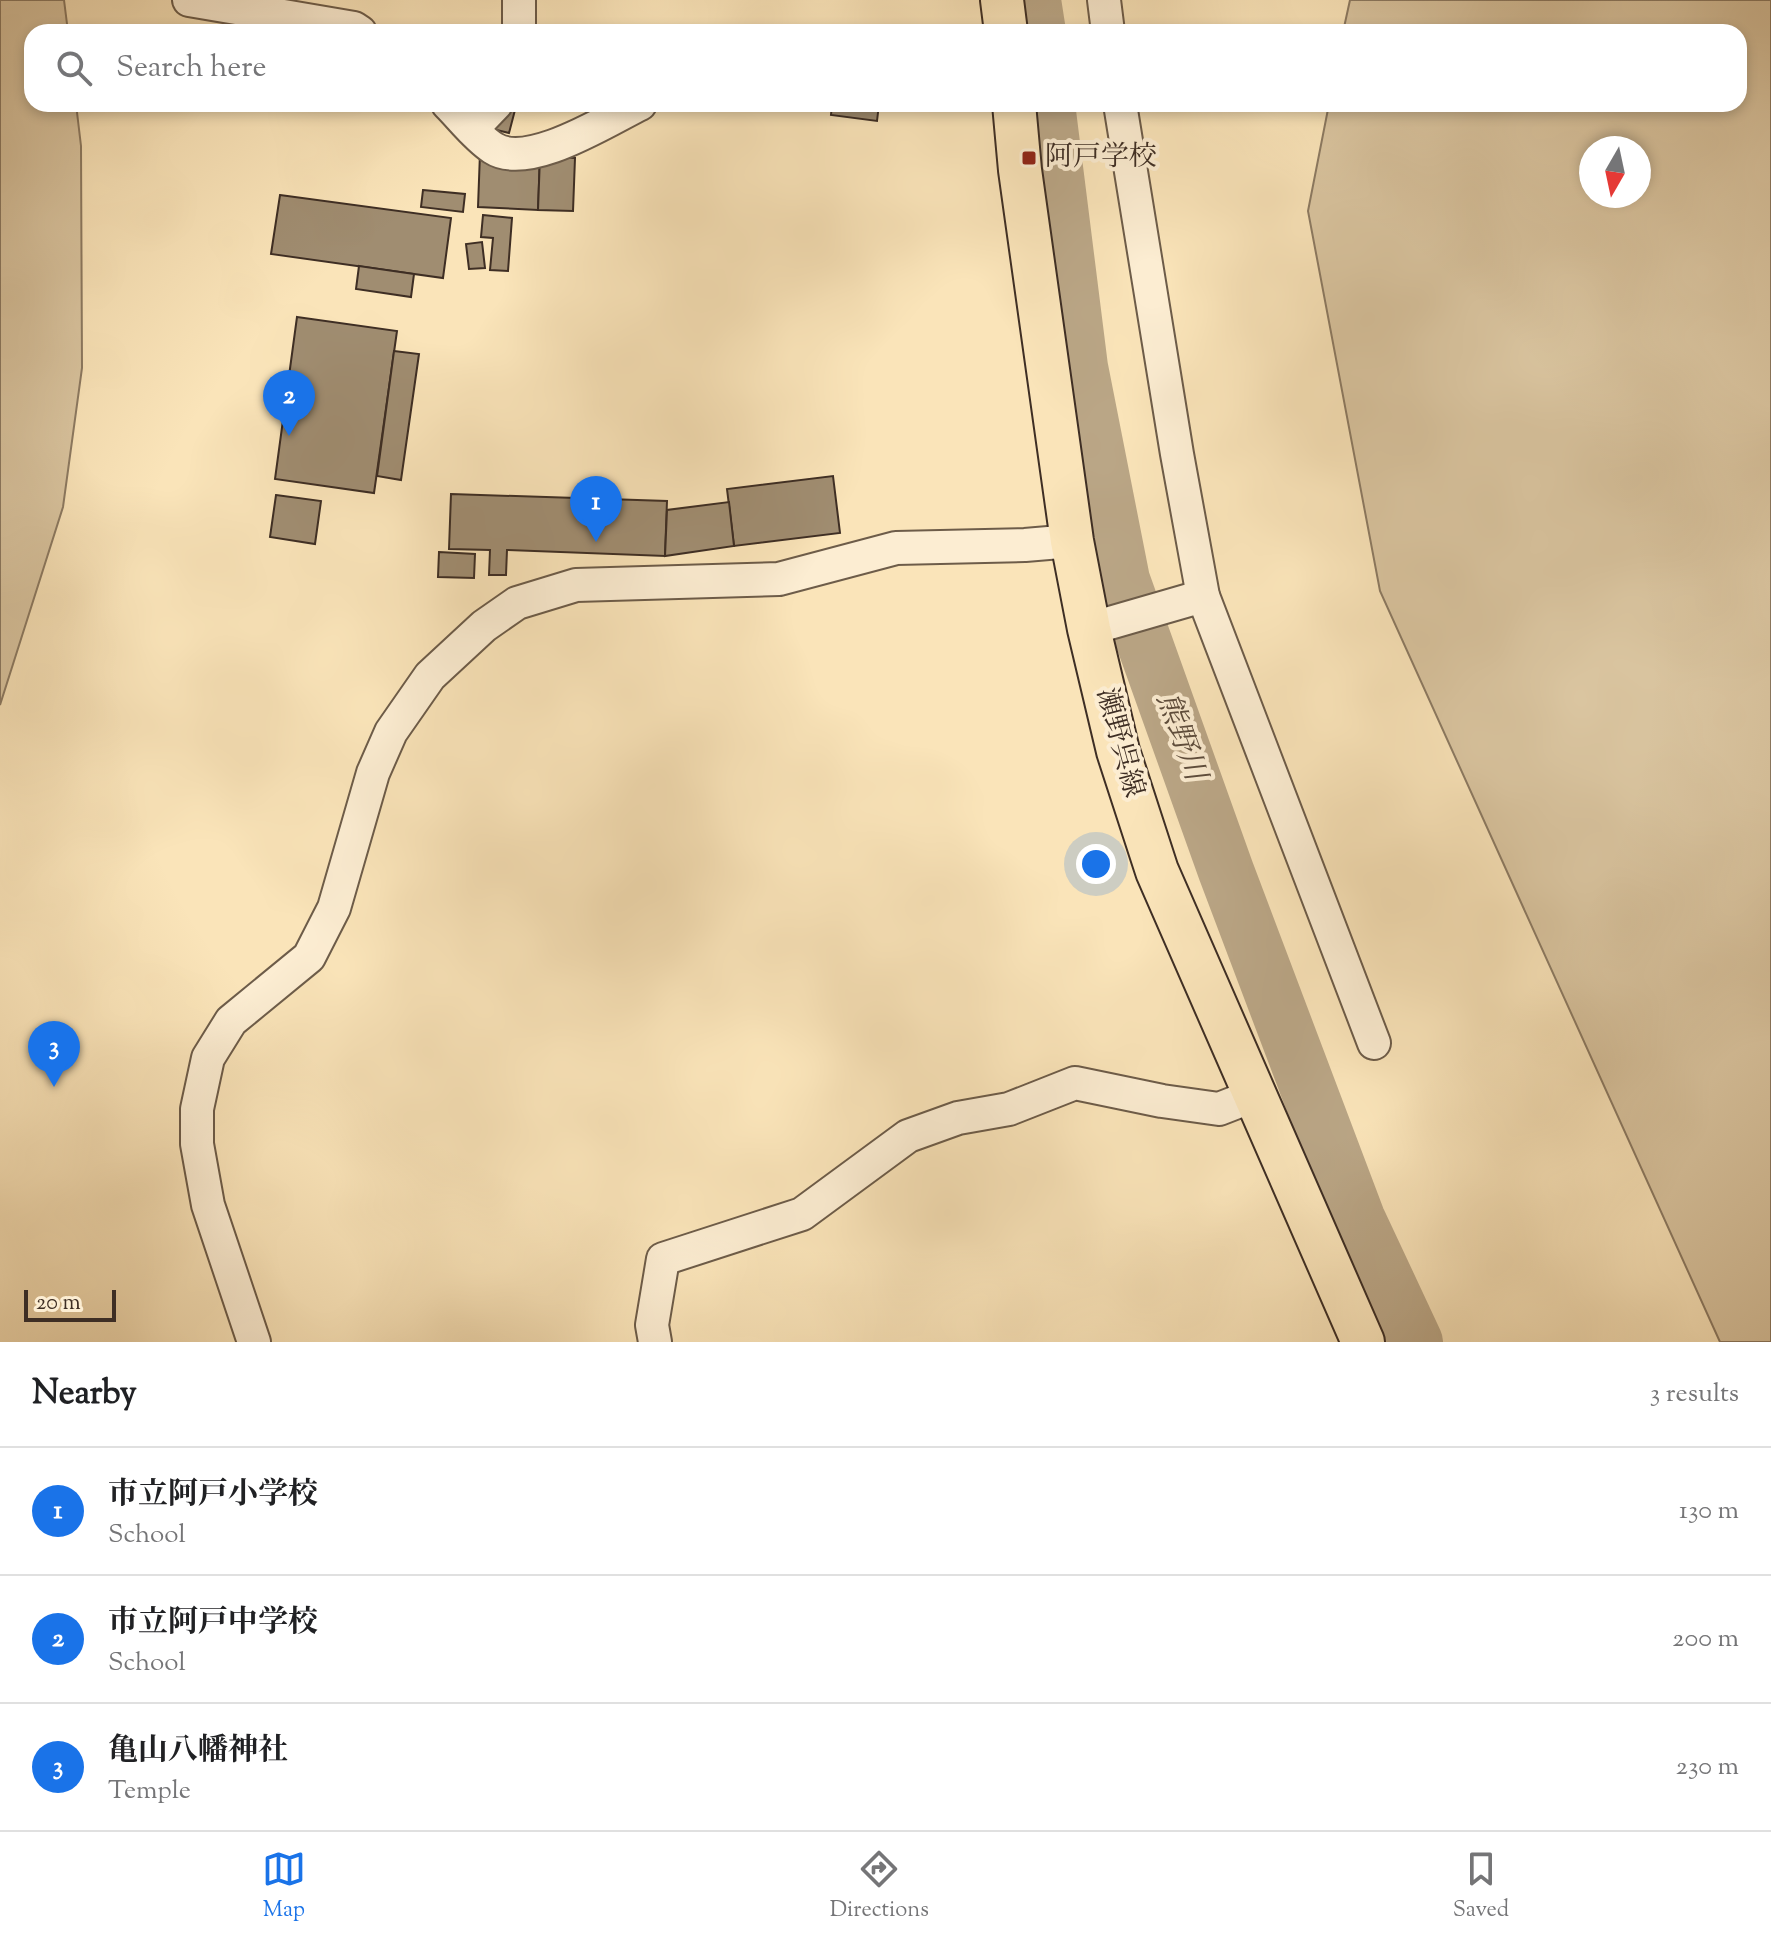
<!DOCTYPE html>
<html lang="en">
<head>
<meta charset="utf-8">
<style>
  :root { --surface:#fff; --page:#f2f2f2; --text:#202124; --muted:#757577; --line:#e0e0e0; --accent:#1a73e8 }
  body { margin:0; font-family:"Sorts Mill Goudy","Noto Serif JP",serif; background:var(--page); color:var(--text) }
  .compass { position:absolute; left:1579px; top:136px; width:72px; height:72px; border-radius:50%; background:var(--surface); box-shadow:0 4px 12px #0003; rotate:189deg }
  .scale { position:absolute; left:24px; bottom:20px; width:92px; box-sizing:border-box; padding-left:8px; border:4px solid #3e2e24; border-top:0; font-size:22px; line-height:28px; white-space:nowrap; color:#3e2e24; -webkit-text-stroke:6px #fcedd2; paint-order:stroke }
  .you { position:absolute; left:1096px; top:864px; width:28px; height:28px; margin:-20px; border:6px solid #fff; border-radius:50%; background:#1a73e8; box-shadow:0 0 0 12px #1a73e833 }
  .badge { display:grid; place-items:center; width:52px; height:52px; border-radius:50%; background:var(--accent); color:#fff; font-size:26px; font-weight:700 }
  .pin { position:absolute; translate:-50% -66px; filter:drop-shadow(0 2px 4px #0008) }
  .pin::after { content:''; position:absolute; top:42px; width:28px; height:24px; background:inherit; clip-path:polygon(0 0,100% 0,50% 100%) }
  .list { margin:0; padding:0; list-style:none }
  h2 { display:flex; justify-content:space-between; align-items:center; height:104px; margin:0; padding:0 32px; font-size:34px }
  h2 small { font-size:26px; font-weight:400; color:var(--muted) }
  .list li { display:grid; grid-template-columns:52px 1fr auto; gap:24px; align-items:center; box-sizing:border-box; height:128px; padding:0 32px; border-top:2px solid var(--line) }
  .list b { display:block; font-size:30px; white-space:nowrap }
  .list p { margin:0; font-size:26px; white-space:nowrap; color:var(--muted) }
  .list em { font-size:26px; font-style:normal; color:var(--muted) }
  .icon { flex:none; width:44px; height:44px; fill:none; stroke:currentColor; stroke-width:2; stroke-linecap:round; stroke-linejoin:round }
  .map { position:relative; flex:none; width:1771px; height:1342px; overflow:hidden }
  .search { position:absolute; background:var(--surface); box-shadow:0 4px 12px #0003; left:24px; right:24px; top:24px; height:88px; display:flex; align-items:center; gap:20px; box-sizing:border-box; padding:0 28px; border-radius:24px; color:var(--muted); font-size:30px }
  .sheet { height:488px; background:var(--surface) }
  nav { display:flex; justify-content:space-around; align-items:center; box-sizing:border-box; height:112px; border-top:2px solid var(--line); background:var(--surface); font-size:22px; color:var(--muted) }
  nav a { display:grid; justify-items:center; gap:4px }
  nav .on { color:var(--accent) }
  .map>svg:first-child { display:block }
  .green { fill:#dac5a0; stroke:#8c7a62; stroke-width:2; fill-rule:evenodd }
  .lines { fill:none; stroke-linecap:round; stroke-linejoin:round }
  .river { stroke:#baa686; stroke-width:56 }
  .building { fill:#a08d71; stroke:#3e2e24; stroke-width:2 }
  .minor-casing { stroke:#6d5c49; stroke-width:36 }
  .major-casing { stroke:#3e2e24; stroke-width:46 }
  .minor { stroke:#fcedd2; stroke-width:32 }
  .major { stroke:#fae4b9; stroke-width:42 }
  .poi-dot { fill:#8f2418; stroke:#fcedd2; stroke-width:3 }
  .labels { text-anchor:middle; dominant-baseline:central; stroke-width:8; stroke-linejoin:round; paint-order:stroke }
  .poi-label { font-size:28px; fill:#3e2e24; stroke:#fcedd2; text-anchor:start }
  .street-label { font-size:28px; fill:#3e2e24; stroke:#fcedd2 }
  .water-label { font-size:30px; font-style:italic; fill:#5d4c3c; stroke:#fcedd2 }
</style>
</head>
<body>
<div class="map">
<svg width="1771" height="1342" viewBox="0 0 1771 1342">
  <rect width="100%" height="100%" fill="#fae4b9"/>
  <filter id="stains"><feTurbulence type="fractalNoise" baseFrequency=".0025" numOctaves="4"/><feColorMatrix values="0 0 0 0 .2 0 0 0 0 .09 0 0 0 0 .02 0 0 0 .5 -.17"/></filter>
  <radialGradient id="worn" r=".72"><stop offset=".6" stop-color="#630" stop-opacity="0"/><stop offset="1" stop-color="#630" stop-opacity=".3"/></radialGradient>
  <g class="green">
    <path d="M0,0H64L68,32H32V104H76L81,146L82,368L63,507L0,705Z"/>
    <path d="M1350,0H1771V1342H1720L1380,591L1308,211L1329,104H1739V32H1343ZM1591,148H1639V196H1591Z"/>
  </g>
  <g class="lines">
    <g class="river">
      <path d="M1033,0L1038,32"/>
      <path d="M1047,104L1080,367L1122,580L1226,871L1357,1218L1415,1342"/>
    </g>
  </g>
  <g class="building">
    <path d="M473,104H490L515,110L509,133L468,123Z"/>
    <path d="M832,104H879L877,121L831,115Z"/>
    <path d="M480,153L540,156L538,210L478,207Z"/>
    <path d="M540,156L575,158L573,211L538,210Z"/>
    <path d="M423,190L465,194L463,212L421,207Z"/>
    <path d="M280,195L451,218L443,278L271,254Z"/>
    <path d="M483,215L512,218L508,271L490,270L493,238L481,237Z"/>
    <path d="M482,242L485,268L469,269L466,244Z"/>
    <path d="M359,266L414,274L411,297L356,289Z"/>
    <path d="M297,317L397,331L374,493L275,479Z"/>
    <path d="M394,351L419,354L401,480L377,476Z"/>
    <path d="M833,476L840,533L734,546L727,489Z"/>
    <path d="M451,494L667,501L665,556L507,550L506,575H489L490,550L449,549Z"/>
    <path d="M276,495L321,501L315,544L270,537Z"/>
    <path d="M729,502L734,546L665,556L667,510Z"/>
    <path d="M439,552L475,554L474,578L438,577Z"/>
  </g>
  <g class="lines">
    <g class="minor-casing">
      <g id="minor">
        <path d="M189,0L354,28L360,32"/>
        <path d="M1104,0L1108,32"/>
        <path d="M519,32V0"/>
        <path d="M448,104C462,118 476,137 493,148C528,171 607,120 640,104"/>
        <path d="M1120,104L1177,454L1203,596L1374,1043"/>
        <path d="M472,129L496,104"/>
        <path d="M1089,629L1203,596"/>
        <path d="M254,1342L208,1205L197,1144V1109L208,1058L231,1021L309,957L334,908L373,773L391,732L430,676L484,626L517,603L576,585L779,579L896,548L1025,545L1072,541"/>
        <path d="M655,1342L652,1325L663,1259L802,1214L908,1136L958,1118L1009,1109L1075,1083L1162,1101L1219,1109L1255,1095"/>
      </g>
    </g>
    <g class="major-casing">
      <g id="major">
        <path d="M1002,0L1006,32"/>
        <path d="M1014,104L1020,170L1072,541L1089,629L1118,751L1157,871L1363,1342"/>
      </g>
    </g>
    <use href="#minor" class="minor"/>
    <use href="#major" class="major"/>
  </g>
  <rect class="poi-dot" x="1021" y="150" width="16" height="16" rx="4"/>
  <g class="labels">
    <g class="poi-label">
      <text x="1045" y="158">阿戸学校</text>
    </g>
    <g class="street-label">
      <text transform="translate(1119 743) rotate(75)">瀬野呉線</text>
    </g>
    <g class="water-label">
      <text transform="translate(1180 737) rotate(70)">熊野川</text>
    </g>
  </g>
  <rect width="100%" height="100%" filter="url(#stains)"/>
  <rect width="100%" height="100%" fill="url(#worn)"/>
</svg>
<svg class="compass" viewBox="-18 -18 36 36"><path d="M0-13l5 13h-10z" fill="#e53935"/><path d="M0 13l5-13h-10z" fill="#757577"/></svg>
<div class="scale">20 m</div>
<div class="you"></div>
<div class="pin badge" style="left:596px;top:542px">1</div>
<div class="pin badge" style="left:289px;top:436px">2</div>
<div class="pin badge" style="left:54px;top:1087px">3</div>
<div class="search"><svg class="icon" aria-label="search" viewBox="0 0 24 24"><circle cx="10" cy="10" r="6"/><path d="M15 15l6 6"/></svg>Search here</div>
</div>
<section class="sheet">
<h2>Nearby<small>3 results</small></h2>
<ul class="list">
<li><span class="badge">1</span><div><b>市立阿戸小学校</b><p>School</p></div><em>130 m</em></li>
<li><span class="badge">2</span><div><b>市立阿戸中学校</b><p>School</p></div><em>200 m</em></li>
<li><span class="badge">3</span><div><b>亀山八幡神社</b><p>Temple</p></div><em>230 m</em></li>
</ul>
</section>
<nav>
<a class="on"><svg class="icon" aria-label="map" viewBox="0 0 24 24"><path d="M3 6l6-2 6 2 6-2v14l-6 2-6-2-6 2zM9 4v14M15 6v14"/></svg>Map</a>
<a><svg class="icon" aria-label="directions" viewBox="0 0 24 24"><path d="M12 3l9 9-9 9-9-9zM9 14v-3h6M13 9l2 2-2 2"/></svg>Directions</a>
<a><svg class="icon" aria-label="saved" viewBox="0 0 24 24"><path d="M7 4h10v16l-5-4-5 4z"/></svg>Saved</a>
</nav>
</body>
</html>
